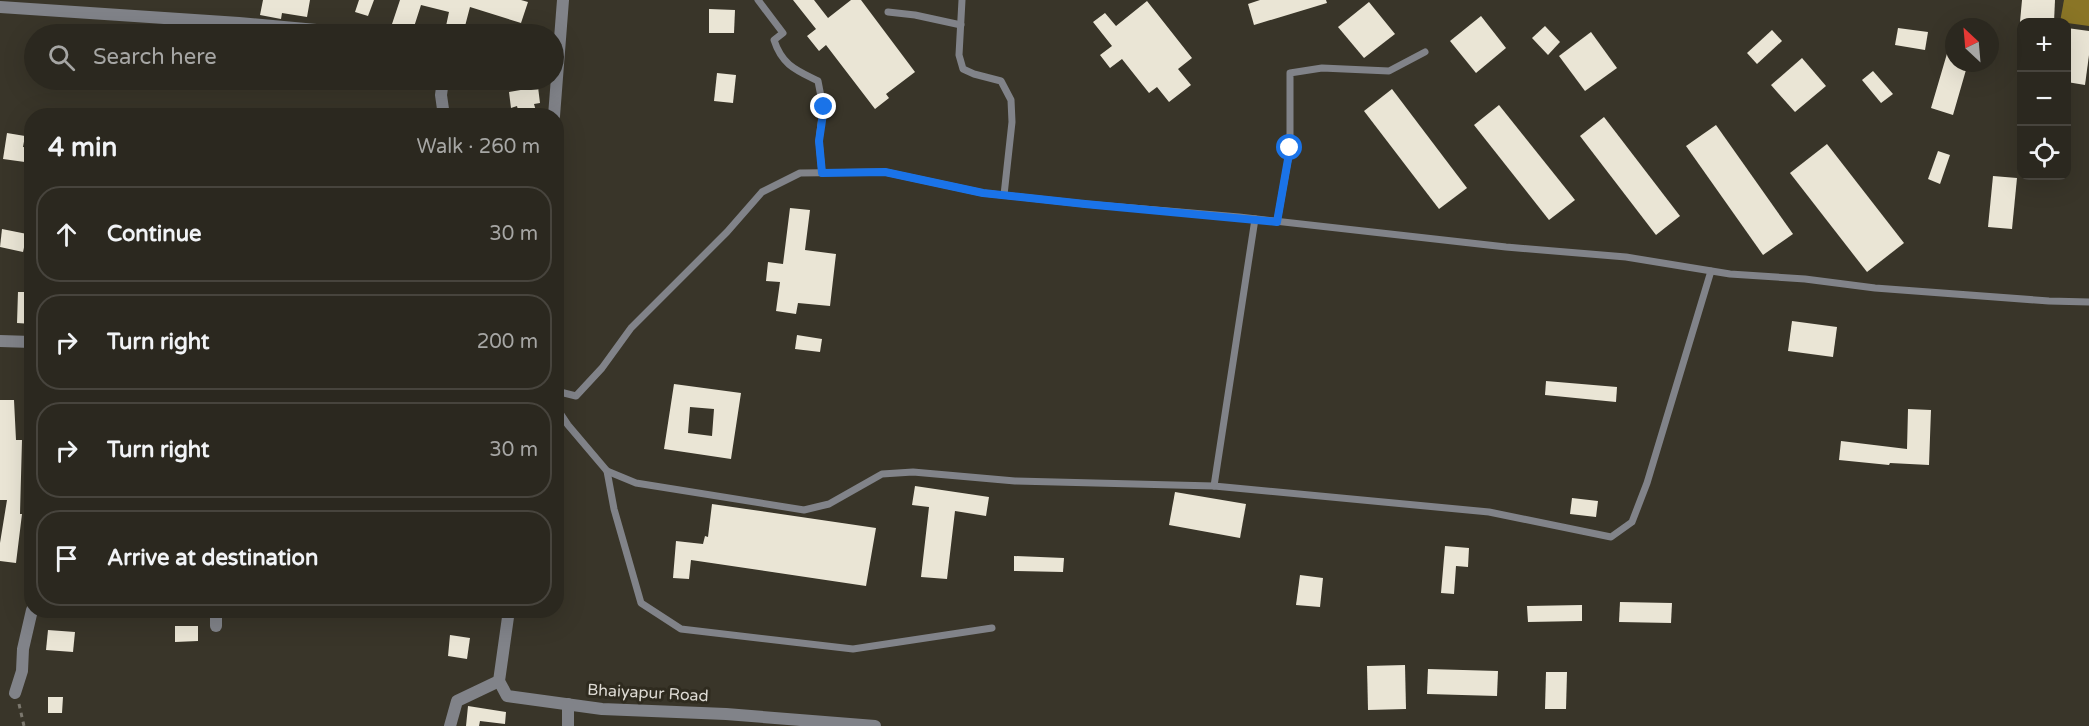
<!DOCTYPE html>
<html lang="en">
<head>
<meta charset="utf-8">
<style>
  :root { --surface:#2b281f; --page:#333028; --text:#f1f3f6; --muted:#a6a6a4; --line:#47443d }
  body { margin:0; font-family:"Varela Round",sans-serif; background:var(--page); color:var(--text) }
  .controls { position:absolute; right:18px; top:18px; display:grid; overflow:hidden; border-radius:12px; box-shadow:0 6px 24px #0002 }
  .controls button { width:54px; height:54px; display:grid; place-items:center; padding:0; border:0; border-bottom:2px solid var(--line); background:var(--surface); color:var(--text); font:30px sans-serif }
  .compass { position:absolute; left:1945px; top:18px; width:54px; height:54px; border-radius:50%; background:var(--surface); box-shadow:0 6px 24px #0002; rotate:334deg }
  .stop { position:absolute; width:18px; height:18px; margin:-14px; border:4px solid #1a73e8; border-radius:50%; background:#fff }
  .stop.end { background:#1a73e8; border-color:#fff; box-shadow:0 2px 6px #0008 }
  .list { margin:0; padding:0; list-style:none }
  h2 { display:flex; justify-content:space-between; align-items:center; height:78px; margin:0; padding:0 24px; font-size:26px }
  h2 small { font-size:20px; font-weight:400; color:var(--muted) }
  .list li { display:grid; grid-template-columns:39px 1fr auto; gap:18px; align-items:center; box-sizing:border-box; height:96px; margin:0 12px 12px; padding:0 12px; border:2px solid var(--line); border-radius:24px }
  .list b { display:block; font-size:22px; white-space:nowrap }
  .list em { font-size:20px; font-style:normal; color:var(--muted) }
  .icon { flex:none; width:33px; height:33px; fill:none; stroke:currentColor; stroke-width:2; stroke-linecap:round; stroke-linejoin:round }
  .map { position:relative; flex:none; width:2089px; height:726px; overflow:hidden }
  .search { position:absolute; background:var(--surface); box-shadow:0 6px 24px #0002; left:24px; top:24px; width:540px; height:66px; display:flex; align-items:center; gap:15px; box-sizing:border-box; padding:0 21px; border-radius:33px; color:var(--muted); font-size:22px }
  .panel { position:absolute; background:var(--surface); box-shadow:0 6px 24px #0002; left:24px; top:108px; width:540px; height:510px; border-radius:24px }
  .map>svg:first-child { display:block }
  .water { fill:#8a7526 }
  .building { fill:#eae5d5; fill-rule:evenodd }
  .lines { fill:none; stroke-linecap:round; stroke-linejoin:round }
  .path { stroke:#7b776d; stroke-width:3; stroke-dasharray:4.5 4.5; stroke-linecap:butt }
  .service { stroke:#818389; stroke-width:7 }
  .minor { stroke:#818389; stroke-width:12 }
  .route { stroke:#1a73e8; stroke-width:8 }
  .labels { text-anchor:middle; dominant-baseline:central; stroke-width:6; stroke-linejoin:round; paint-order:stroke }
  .street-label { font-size:16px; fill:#dedbd4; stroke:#2f2b1f }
</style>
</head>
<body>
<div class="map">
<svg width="2089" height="726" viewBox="0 0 2089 726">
  <rect width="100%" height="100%" fill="#393529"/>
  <path class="water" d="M2064,0H2089V26L2060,22Z"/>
  <g class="building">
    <path d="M263,0H310L307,17L282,13L281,19L260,15Z"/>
    <path d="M359,0H374L368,16L355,12Z"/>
    <path d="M400,0H521L528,2L521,23L470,7L464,30L446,26L449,12L421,5L413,30L392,24Z"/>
    <path d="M793,0H814L828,18L851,0H861L915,72L886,94L889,98L875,109L826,45L819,51L807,36L816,29Z"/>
    <path d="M1260,0H1326L1327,3L1254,25L1248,4Z"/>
    <path d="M2022,0H2055L2054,22H2020Z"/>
    <path d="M1147,1L1192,58L1178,69L1191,85L1169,102L1157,87L1149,93L1122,59L1110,68L1100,55L1112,46L1093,22L1105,13L1116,26Z"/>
    <path d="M1369,2L1395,34L1364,58L1338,27Z"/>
    <path d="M709,9L735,10L734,33H709Z"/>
    <path d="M1481,16L1506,48L1476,73L1450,41Z"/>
    <path d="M1545,26L1560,42L1548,55L1532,38Z"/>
    <path d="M1898,28L1928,32L1925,50L1895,45Z"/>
    <path d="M2067,28L2089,31V55L2085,85L2067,82Z"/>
    <path d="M1772,30L1782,41L1757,64L1747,53Z"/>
    <path d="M1591,32L1617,68L1585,91L1559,56Z"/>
    <path d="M1951,40H1954V63H1968L1953,115L1931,108Z"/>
    <path d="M1802,58L1826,86L1795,112L1771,85Z"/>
    <path d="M1873,71L1893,94L1881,103L1862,80Z"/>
    <path d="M717,73L736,75L733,103L714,101Z"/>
    <path d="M538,87L540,103L534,104L536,111L519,114L517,106L511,108L509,92Z"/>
    <path d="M1392,89L1467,188L1439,209L1364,111Z"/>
    <path d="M1499,105L1575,200L1549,220L1474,125Z"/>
    <path d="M1604,117L1680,216L1656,235L1580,136Z"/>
    <path d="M1716,125L1793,234L1763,255L1686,146Z"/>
    <path d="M7,133L25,136L23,147L32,148V163L3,159Z"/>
    <path d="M1827,144L1904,243L1867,272L1790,173Z"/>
    <path d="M1938,151L1950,155L1940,184L1928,179Z"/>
    <path d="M1993,176L2017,178L2012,229L1988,227Z"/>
    <path d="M790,208L810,210L805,250L836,254L830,306L798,303L796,314L776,311L780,282L766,281L768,262L783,264Z"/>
    <path d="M2,229L27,234L23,252L0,247Z"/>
    <path d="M18,292H32V324L17,323Z"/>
    <path d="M1792,321L1837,327L1833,357L1788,351Z"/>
    <path d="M797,335L822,339L820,352L795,349Z"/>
    <path d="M1546,381L1617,387L1616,402L1545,395Z"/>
    <path d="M674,384L741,393L731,459L664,449ZM690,407L714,409L712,436L688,433Z"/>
    <path d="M0,400H14L16,440H22L20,514H22L16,563L0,561V543L7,500H0Z"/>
    <path d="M1908,409L1931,410L1929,465L1890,463L1889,465L1839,460L1841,441L1907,449Z"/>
    <path d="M915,486L989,497L986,516L955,511L947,579L921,577L929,507L912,505Z"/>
    <path d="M1175,492L1246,504L1240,538L1169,525Z"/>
    <path d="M1572,498L1598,501L1596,517L1570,514Z"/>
    <path d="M712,504L876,528L866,586L691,560L689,579L673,578L676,541L703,544L705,536L708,537Z"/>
    <path d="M1445,546L1469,548L1468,567L1456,566L1454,594L1441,593Z"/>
    <path d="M1014,556L1064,558L1063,572L1014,571Z"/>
    <path d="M1300,575L1323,578L1320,607L1296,605Z"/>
    <path d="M1620,602L1672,603L1671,623L1619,622Z"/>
    <path d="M1582,605V621L1528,622L1527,606Z"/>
    <path d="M175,626H198V641L175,642Z"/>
    <path d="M48,630L75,632L73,652L46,650Z"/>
    <path d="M450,635L470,638L467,659L448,656Z"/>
    <path d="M1405,665L1406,709L1368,710L1367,666Z"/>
    <path d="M1428,669L1498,671L1497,696L1427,694Z"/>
    <path d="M1546,672H1567L1566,709H1545Z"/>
    <path d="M48,697H63L62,713H48Z"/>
    <path d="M468,706L506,712L505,724L480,721L479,726H466Z"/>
  </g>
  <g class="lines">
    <path class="path" d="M19,704L24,726"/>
    <g class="service">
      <path d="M758,0L783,33L774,40C782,65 796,70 818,81L823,107L819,141L822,173"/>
      <path d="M962,0L959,55L963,69L974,74L1001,81L1011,100L1012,122L1004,195"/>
      <path d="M888,12L915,15L961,25"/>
      <path d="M1255,219L1214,486L1489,512L1611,537L1632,522L1647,483L1711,271"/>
      <path d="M1277,222L1290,149V73L1322,68L1389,71L1425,52"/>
      <path d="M556,391L576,396L602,368L631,328L727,232L762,192L800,173L885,172L983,193L1085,204L1239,217L1506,247L1626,257L1730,274L1805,279L1875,288L2049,301L2089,302"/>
      <path d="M556,407L568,425L607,471L636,483L804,510L829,504L882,474L913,472L1015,481L1214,486"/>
      <path d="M607,471L614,509L641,603L681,629L853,649L992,628"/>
    </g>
    <g class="minor">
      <path d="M0,7L239,23L360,34"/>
      <path d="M443,80L441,95L444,116"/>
      <path d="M554,116L563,0"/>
      <path d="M0,341L32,342"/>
      <path d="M509,610L499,681L507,696L602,709L726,714L875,726"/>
      <path d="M216,626V610"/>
      <path d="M15,693L22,671L23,649L32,610"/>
      <path d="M450,726L457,701L499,681"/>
      <path d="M568,726V704"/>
    </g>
  </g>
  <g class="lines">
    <path class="route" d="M824,107L819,141L822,173L885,172L983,193L1085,204L1277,222L1290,148"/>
  </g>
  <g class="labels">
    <g class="street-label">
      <text transform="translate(648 693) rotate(3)">Bhaiyapur Road</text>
    </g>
  </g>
</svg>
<div class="controls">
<button>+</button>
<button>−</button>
<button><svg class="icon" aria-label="locate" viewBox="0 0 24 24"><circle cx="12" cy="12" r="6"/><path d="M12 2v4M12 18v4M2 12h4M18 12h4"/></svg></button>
</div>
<svg class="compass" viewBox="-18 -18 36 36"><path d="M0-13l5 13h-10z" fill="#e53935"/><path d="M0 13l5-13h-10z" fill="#a6a6a4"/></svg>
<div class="stop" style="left:1290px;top:148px"></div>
<div class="stop end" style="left:824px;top:107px"></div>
<div class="search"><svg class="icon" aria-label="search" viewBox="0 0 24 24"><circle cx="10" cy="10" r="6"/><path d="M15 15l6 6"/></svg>Search here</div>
<section class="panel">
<h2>4 min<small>Walk · 260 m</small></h2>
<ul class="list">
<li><svg class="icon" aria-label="ahead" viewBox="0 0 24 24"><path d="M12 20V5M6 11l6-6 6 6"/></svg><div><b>Continue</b></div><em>30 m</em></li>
<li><svg class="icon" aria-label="right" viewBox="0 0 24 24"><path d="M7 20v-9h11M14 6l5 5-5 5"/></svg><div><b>Turn right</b></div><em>200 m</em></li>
<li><svg class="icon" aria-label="right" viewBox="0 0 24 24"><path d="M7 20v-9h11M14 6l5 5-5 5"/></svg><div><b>Turn right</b></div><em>30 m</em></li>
<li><svg class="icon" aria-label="arrive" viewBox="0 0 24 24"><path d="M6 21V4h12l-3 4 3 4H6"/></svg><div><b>Arrive at destination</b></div></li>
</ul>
</section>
</div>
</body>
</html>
